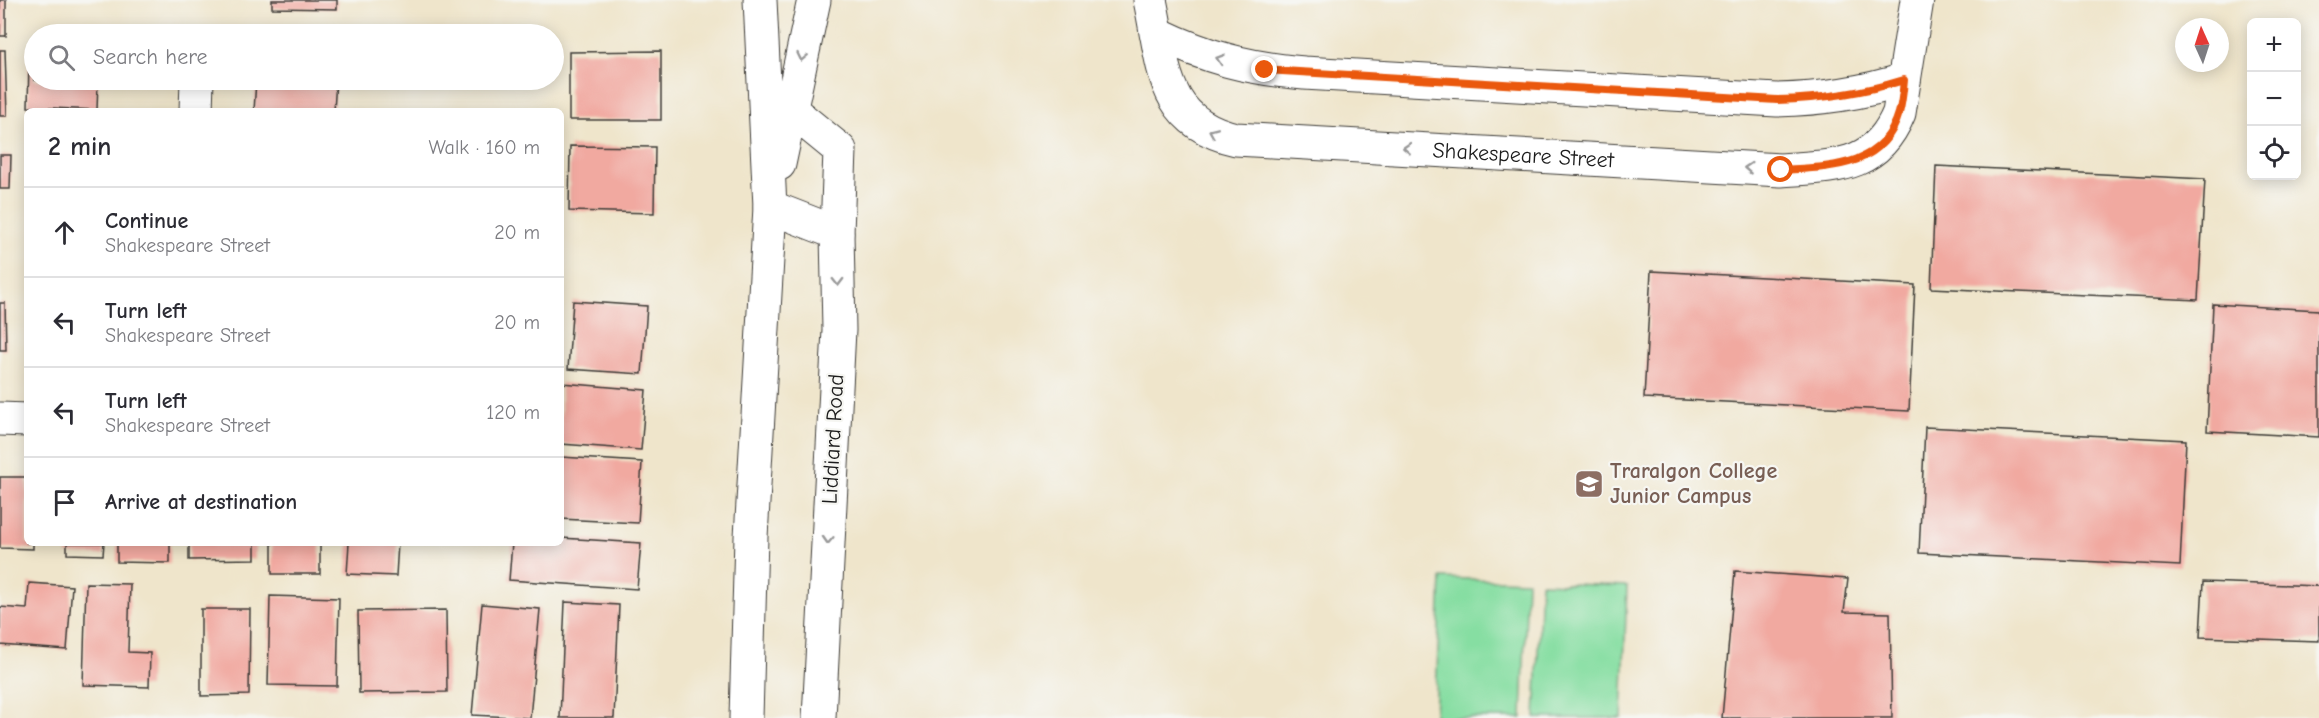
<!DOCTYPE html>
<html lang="en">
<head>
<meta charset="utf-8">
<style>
  :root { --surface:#fff; --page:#f7f7f7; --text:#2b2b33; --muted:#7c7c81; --line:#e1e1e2 }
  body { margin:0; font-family:"Comic Neue",sans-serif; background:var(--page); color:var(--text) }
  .controls { position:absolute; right:18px; top:18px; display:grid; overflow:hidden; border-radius:9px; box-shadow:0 3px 15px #0003 }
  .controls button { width:54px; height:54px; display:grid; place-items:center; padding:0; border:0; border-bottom:2px solid var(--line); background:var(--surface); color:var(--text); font:30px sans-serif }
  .compass { position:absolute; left:2175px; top:18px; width:54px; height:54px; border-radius:50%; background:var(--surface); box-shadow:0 3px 15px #0003; rotate:357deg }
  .stop { position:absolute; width:18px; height:18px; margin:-14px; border:4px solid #ea580c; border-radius:50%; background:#fff }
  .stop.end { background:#ea580c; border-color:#fff; box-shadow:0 2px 6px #0008 }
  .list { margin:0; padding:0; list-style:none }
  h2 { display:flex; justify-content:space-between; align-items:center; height:78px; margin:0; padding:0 24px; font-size:26px }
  h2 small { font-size:20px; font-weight:400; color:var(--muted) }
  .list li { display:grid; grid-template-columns:39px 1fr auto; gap:18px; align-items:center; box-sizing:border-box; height:90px; padding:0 24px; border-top:2px solid var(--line) }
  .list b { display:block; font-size:22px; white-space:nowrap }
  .list p { margin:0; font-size:20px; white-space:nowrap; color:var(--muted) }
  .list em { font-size:20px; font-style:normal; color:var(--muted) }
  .icon { flex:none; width:33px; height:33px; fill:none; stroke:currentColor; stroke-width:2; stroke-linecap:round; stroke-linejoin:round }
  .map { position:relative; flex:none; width:2319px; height:718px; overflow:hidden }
  .search { position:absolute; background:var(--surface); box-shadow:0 3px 15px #0003; left:24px; top:24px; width:540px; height:66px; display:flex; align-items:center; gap:15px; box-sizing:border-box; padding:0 21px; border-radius:33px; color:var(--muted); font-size:22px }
  .panel { position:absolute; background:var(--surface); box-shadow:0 3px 15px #0003; left:24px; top:108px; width:540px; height:438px; border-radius:9px }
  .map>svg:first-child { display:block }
  .garden { fill:#86dea2; stroke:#517d5f; stroke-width:1.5 }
  .building { fill:#f1a9a0 }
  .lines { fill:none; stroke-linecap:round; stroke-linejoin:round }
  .minor-casing { stroke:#3c3a36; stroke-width:35 }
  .minor { stroke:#fff; stroke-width:33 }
  .oneway { stroke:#999 }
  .route { stroke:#ea580c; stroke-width:8 }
  .labels { text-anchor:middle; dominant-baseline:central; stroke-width:4.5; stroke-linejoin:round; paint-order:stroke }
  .street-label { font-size:22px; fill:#1c1c1c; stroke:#f6f6f2 }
  .education-label { font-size:22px; font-weight:bold; fill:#785e54; stroke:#f6f6f2; text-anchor:start }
</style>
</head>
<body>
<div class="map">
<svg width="2319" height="718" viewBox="0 0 2319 718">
  <rect width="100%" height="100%" fill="#f6f6f2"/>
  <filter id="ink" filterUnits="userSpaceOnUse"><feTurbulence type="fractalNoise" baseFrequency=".0167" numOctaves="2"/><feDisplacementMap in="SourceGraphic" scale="12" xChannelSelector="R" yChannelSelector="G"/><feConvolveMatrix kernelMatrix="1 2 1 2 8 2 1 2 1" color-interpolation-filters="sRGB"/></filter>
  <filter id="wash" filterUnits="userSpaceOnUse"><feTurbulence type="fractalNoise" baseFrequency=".008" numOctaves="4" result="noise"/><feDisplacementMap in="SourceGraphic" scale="24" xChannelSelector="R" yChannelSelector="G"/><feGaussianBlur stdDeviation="1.35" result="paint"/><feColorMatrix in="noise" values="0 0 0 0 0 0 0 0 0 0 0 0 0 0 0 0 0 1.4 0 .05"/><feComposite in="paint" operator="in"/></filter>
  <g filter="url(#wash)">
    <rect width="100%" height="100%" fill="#efe5cb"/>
    <g class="garden">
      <path d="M1441,578L1527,581L1522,718H1435Z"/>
      <path d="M1541,583L1627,586L1622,718H1535Z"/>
    </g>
    <g id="blocks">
      <g class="building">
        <rect x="0" y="0" width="6" height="36"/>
        <path d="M272,0H337V9L272,8Z"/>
        <path d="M0,50H5L7,116H0Z"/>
        <path d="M661,51V120H569V52Z"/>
        <path d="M29,59H34V80H98L97,110L28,107Z"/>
        <path d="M256,80H336L334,111H254Z"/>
        <path d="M570,146L655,147L654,213L569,211Z"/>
        <path d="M0,155H11L10,189H0Z"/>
        <path d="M1936,166L2205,179L2198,300L1931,288Z"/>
        <path d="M1651,271L1915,285L1909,411L1644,398Z"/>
        <path d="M573,301L647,306L642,374L568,369Z"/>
        <path d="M0,303H5L6,350H0Z"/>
        <path d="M2213,304L2319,310V437L2207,431Z"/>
        <path d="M561,383L646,390L641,450L561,444Z"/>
        <path d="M1925,427L2186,440L2180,566L1919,553Z"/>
        <path d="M561,457L642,462L638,523L561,519Z"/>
        <path d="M0,477H27V543H33V549L0,548Z"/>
        <path d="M561,538L641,543L637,589L509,580L512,543H561Z"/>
        <path d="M67,543H104L103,555L67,554Z"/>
        <path d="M117,543H170V563L117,562Z"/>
        <path d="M189,543H255V559L189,560Z"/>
        <rect x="272" y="543" width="48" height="31"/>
        <path d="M349,543H398L396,576L347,574Z"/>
        <path d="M1735,571L1848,579L1844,612L1890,613L1892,718H1722Z"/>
        <path d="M2203,582L2319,586V641L2200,637Z"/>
        <path d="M29,583L72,586L67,650L0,645V607L27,609Z"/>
        <path d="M86,583L130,584L128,652L150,653L149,687L83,685Z"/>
        <path d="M270,596L339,598L337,686L268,685Z"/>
        <path d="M565,602L619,605L614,718H560Z"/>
        <path d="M482,604L540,609L530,718L472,715Z"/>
        <path d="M201,609H250L249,695L201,696Z"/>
        <path d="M446,610L447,692L359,693L358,611Z"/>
      </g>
    </g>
  </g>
  <g filter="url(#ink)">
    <use href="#blocks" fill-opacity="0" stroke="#3c3a36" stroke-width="1.5"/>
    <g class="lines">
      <g class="minor-casing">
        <g id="minor">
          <path id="s1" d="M1150,0C1164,63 1160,122 1236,139L1781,170C1834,166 1876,169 1899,113L1917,0"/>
          <path d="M1156,33C1208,58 1247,68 1304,73L1777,100C1821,99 1862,93 1904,80"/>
          <path d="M777,95L791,110L840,150L837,233"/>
          <path d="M196,111L197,80"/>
          <path d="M779,164L814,0"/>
          <path d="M770,207L837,233L839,330L819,718"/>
          <path d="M0,419L27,420"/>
          <path d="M746,718L751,537L770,207L760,0"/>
        </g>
      </g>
      <use href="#minor" class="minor"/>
    </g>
    <defs><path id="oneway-chevron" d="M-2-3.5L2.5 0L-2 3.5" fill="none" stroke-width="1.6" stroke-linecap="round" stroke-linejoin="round" transform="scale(1.5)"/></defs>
    <g class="oneway">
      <use href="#oneway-chevron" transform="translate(802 57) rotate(102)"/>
      <use href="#oneway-chevron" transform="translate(1220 59) rotate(-162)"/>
      <use href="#oneway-chevron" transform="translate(1213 132) rotate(-157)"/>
      <use href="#oneway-chevron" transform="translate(1407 148) rotate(-177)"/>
      <use href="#oneway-chevron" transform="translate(1748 168) rotate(-176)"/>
      <use href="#oneway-chevron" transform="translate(838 282) rotate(89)"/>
      <use href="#oneway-chevron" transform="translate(828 540) rotate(93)"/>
    </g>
  </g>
  <g class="lines" filter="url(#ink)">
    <path class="route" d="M1265,70L1777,100C1821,99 1862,93 1904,80C1903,91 1902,103 1899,113C1883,169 1827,167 1781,170"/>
  </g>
  <defs>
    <g id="school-square" transform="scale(1.5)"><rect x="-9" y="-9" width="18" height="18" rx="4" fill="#8d6e63" stroke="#f6f6f2"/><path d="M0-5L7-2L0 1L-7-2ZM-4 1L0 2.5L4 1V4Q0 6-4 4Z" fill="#fff"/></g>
  </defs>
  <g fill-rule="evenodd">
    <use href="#school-square" x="1589" y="484"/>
  </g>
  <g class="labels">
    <g class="street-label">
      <text stroke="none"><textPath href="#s1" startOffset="465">Shakespeare Street</textPath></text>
      <text transform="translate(833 439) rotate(-87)">Liddiard Road</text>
    </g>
    <g class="education-label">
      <text x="1610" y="471">Traralgon College<tspan x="1610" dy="25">Junior Campus</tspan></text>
    </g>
  </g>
</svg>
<div class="controls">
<button>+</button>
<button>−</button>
<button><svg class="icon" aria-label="locate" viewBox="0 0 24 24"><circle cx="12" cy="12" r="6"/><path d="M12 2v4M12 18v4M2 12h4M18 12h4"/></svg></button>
</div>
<svg class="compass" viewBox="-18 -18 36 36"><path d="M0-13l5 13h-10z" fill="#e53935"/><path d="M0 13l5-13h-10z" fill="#7c7c81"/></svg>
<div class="stop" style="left:1781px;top:170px"></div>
<div class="stop end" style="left:1265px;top:70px"></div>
<div class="search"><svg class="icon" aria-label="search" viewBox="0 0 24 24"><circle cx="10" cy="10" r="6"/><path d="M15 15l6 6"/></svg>Search here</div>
<section class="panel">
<h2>2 min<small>Walk · 160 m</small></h2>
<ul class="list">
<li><svg class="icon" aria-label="ahead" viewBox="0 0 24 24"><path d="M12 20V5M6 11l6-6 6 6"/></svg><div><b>Continue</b><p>Shakespeare Street</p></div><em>20 m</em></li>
<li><svg class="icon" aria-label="left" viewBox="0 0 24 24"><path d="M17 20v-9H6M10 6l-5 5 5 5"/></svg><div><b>Turn left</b><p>Shakespeare Street</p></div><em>20 m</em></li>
<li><svg class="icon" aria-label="left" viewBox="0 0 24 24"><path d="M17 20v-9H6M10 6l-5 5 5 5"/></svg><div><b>Turn left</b><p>Shakespeare Street</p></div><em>120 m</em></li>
<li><svg class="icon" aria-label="arrive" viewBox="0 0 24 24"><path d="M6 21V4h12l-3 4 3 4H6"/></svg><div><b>Arrive at destination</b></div></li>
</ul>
</section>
</div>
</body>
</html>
